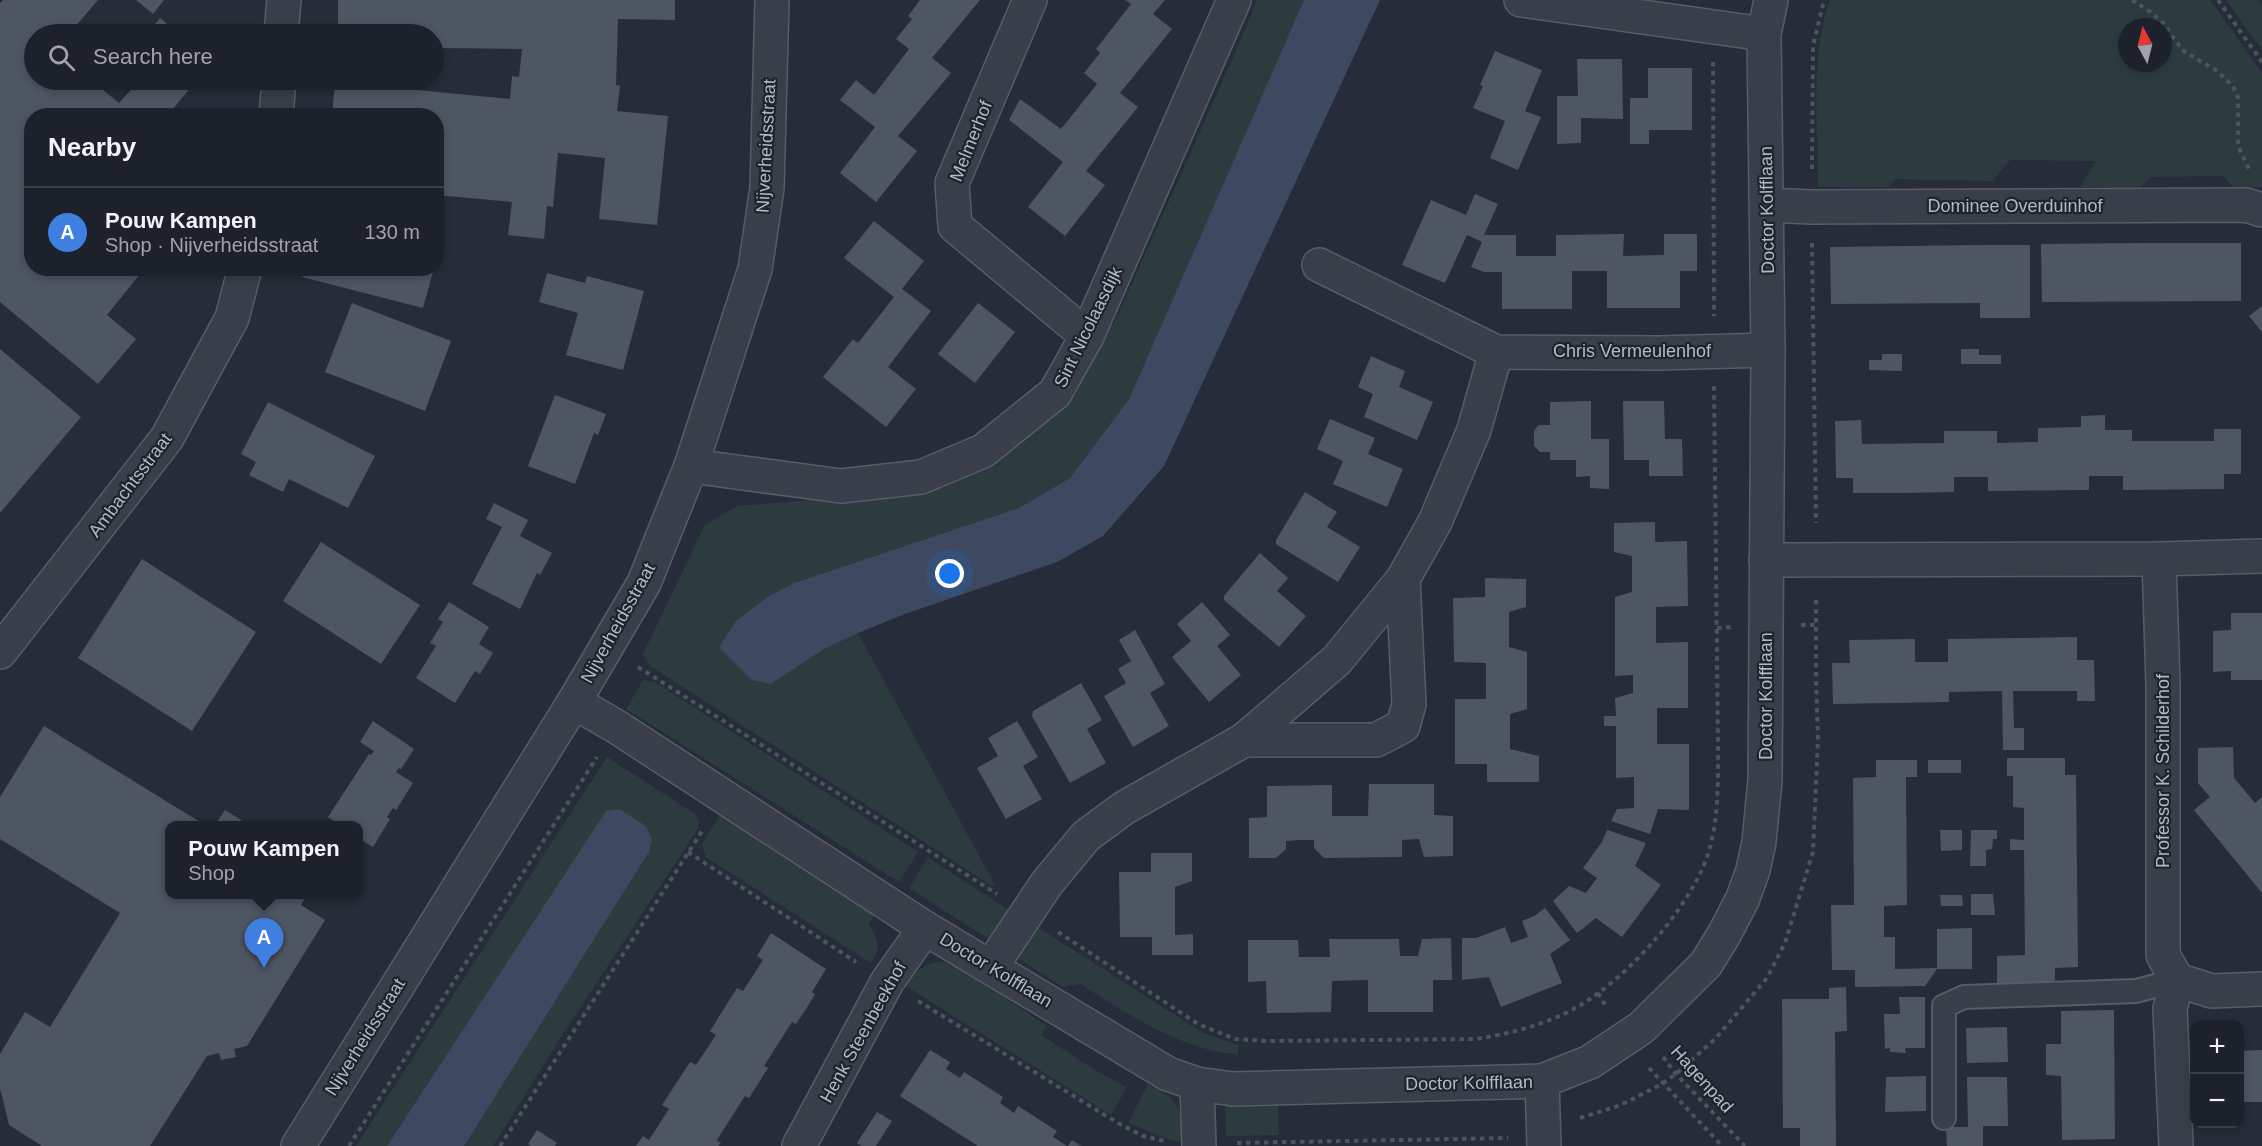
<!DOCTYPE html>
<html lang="en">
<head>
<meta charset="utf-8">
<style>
  :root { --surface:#1c212b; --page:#252933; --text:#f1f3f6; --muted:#a0a3a9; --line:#3a3e47; --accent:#bca0f2 }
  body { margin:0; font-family:Helvetica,sans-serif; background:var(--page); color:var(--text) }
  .controls { position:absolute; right:18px; bottom:18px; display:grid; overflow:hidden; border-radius:12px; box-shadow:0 3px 9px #0003 }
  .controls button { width:54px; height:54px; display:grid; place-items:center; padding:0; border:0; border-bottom:2px solid var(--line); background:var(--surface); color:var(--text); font:30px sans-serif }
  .compass { position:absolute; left:2118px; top:18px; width:54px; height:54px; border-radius:50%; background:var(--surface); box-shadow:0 3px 9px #0003; rotate:353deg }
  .you { position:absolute; left:950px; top:574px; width:21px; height:21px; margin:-15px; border:4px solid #fff; border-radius:50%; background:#1a73e8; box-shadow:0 0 0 9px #1a73e833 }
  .badge { display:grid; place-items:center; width:39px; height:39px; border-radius:50%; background:var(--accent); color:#fff; font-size:20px; font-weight:700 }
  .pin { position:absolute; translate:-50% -50px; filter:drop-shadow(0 2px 3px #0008) }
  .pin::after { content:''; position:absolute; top:32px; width:21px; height:18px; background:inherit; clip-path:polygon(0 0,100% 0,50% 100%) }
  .popup { position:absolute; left:165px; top:821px; width:198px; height:78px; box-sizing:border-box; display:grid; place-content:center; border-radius:12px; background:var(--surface); filter:drop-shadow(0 2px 4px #0005); font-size:20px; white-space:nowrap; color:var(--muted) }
  .popup b { font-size:22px; color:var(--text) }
  .popup::after { content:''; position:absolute; left:50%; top:100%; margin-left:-12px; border:12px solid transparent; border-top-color:var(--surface) }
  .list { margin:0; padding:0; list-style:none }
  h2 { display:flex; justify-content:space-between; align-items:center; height:78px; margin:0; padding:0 24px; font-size:26px }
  h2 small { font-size:20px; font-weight:400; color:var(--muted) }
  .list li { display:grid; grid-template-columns:39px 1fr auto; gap:18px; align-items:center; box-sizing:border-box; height:90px; padding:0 24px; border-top:2px solid var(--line) }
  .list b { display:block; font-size:22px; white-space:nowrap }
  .list p { margin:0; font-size:20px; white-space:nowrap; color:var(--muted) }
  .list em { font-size:20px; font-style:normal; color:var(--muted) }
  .icon { flex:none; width:33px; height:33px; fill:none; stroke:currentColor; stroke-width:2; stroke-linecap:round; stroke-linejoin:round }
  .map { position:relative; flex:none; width:2262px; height:1146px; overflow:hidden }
  .search { position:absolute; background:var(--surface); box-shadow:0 3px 9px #0003; left:24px; top:24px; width:420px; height:66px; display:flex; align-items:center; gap:15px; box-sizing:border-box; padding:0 21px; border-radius:33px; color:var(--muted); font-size:22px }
  .panel { position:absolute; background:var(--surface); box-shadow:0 3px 9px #0003; left:24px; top:108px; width:420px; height:168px; border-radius:24px }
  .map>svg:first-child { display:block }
  .green { fill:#2c3c3e; fill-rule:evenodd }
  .water { fill:#3d4960 }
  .building { fill:#4e5664 }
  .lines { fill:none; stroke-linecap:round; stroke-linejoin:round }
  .service-casing { stroke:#575c67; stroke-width:26 }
  .minor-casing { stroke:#575c67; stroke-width:36 }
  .path { stroke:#49575b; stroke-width:4; stroke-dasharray:4.5 4.5; stroke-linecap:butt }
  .service { stroke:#393e4a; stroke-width:22 }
  .minor { stroke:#393e4a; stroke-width:33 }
  .labels { text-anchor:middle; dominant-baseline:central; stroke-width:4.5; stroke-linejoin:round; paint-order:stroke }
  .street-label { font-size:18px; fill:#b5b9c5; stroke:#1e232e }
</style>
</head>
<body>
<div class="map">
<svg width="2262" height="1146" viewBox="0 0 2262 1146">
  <rect width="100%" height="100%" fill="#262c39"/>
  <g class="green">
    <path d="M1257,0H1304L1129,399L1070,478L1019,508L794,583L769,596L719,646L752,679L771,684L824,649L858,633L995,885H991L650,666L643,654L705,525L737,506L862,496L998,460L1063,406L1117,317L1232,60Z"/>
    <path d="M1830,0H2210L2262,73V187H2233L2223,176L2150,177L2141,187H2080L2096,161L2010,160L1992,181L1896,179L1888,187H1818C1818,133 1810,49 1830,0ZM2127,27H2163V63H2127Z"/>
    <path d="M2226,0H2258L2262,5V49Z"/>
    <path d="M643,680L655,682L918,852L899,882L626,709Z"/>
    <path d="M607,757L695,814L699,822L698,829L566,1029L493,1146H464L649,852L619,809L606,812L387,1146H356Z"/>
    <path d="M721,814L875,915L868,924C879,938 881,949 871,963L706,857L702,844Z"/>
    <path d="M928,858L1010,911L992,941L909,888Z"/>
    <path d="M1036,926L1203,1033L1239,1045L1238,1054C1179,1050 1129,1014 1080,984L1063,987L1015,956Z"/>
    <path d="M945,962L969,974L1047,1026L1041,1035L1095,1070L1127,1087L1111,1115L906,986C916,970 926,961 945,962Z"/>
    <path d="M1148,1084C1179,1100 1182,1108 1184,1142L1170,1140L1128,1123Z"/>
    <path d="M1278,1105L1279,1135L1226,1136L1225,1106Z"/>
  </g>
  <g class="water">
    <path d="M1304,0H1380L1164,466L1103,536L1057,562L905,614L858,633L824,649L771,684L752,680L719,647L736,621L769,596L794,583L1019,508L1070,478L1129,399Z"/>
    <path d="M619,809L646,826L652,840L649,852L464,1146H387L606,811Z"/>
  </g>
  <g class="building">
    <path d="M3,0H98L69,34H34V80H91L119,103L140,80H186L193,85L167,116H32V268H145L107,315L136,339L98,384L0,302V3Z"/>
    <path d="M136,0H164L153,14Z"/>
    <path d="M338,0H675V20L618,19L616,85L620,86L617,111L668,116L657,225L599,219L605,158L558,153L553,207L547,206L544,239L508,235L512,202L436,195V116H332L335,82L510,99L512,76L519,77L522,49L434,48V34H338Z"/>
    <path d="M920,0H980L932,58L951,73L898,136L917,151L876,202L840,173L875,127L840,100L856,80L874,95L909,49L896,39L912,19L908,16Z"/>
    <path d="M1125,0H1165L1153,14L1172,29L1120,93L1138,107L1086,171L1105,185L1065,236L1028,207L1063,162L1009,120L1020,99L1061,129L1097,84L1084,73L1100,53L1096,49L1131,4Z"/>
    <path d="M160,18L179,34H147Z"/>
    <path d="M1495,51L1542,70L1525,111L1541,117L1518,170L1490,158L1505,121L1473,108L1483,86L1480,85Z"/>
    <path d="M1577,59H1622L1623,119L1581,118V143L1557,144V96H1578Z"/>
    <path d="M1648,68H1692V130H1649V144H1630V98H1648Z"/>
    <path d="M1475,194L1498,204L1484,235H1516V256H1556V235L1624,234L1623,256L1664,255V234H1697V271H1680V308H1607V271H1572V309H1502V272H1484L1471,267L1482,242L1467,235L1445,283L1402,265L1431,200L1466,215Z"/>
    <path d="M874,221L924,261L902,289L931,311L888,367L916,389L886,427L823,377L853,339L858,343L894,297L844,258Z"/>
    <path d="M2142,243H2241V301L2042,302L2041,244Z"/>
    <path d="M1980,245H2030V318H1980V303L1831,304L1830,247Z"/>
    <path d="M304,268H434L423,308L302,277Z"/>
    <path d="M547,273L585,283L587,276L644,291L623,370L566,355L578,313L539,302Z"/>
    <path d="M352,303L451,341L425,411L325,372Z"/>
    <path d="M978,303L1015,332L975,383L938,354Z"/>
    <path d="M2262,306V332L2249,316Z"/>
    <path d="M0,349L81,417L0,513Z"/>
    <path d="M1961,349H1979V355H2001V364H1961Z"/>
    <path d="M1882,354H1902V371L1869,370V360H1882Z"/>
    <path d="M1371,356L1405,371L1399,387L1433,402L1417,440L1364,417L1373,394L1358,387Z"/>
    <path d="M555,395L606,414L598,435L594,433L575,484L528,466Z"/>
    <path d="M1591,401V439H1609V489L1590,488V476L1576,477V460H1550V452H1540L1534,446V432L1536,428L1539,425H1550V402Z"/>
    <path d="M1623,401H1664L1665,439H1682L1683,476H1649V460H1624Z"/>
    <path d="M268,402L375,456L348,508L289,479L283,492L249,475L256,462L241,454Z"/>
    <path d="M2105,415V430H2132V441H2214V429H2241V474H2224V489L2123,490V476H2089V490L1988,491V477H1954V492L1903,493H1853V478H1836L1835,421L1861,420L1862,444L1944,443V431H1997V443L2038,442V428L2081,427V416Z"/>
    <path d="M1330,419L1375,438L1368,454L1403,469L1387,507L1333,484L1343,461L1317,449Z"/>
    <path d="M1305,492L1337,512L1327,527L1360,547L1338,582L1276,544V540Z"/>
    <path d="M494,503L528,520L520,536L552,553L540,575L537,573L520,609L472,584L502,527L486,519Z"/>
    <path d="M1655,522V542L1687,541L1688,606L1656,607V643L1688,642V708H1657V744H1689V810L1658,809L1650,834L1611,821L1617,809L1634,808V777L1616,778V726H1604V716H1616L1615,698L1633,693V675L1615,676V597L1632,592V556L1614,552V523Z"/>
    <path d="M321,542L420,605L381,664L283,601Z"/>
    <path d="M1260,553L1288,578L1277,591L1306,616L1279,647L1224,600V596Z"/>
    <path d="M142,559L256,632L192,731L78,658Z"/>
    <path d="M1485,578L1526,579V607L1509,612V647L1527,652V709L1510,714V749L1539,756V782H1487V764H1455V699H1486V663L1454,662L1453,598L1485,597Z"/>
    <path d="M449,602L489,627L479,644L493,653L480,674L475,671L455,703L416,678L436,646L430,643L443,622L438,619Z"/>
    <path d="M1202,602L1230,635L1217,646L1241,675L1209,702L1172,657L1191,641L1177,624Z"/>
    <path d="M2231,613H2262V680H2231V671L2213,672V631L2231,630Z"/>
    <path d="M1135,630L1165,684L1150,693L1169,726L1133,747L1104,696L1126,683L1118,669L1131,661L1119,640Z"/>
    <path d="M2077,637V660H2094L2095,701H2077V691H2013L2014,728H2024V750H2003L2002,691L1949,692V702L1833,704L1832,663H1850L1849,640L1915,639V662H1948V639Z"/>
    <path d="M1081,683L1102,720L1087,729L1106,763L1070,783L1032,716L1033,711Z"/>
    <path d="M373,721L414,749L401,769L399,768L396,772L413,783L396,810L393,808L387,817L390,819L373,847L358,838V825H340L328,817L369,754L371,755L374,751L360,742Z"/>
    <path d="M1017,721L1038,757L1023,766L1042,799L1006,819L977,768L998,756L988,738Z"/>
    <path d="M44,726L205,825H170V894H308L301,905L325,920L247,1046L234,1049L236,1057L221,1060L219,1053L207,1056L150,1146H42L9,1125L0,1088V1054L25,1012L50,1027L120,913L0,839V797Z"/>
    <path d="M2233,747L2234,778L2255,803L2262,797V893L2194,810L2210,797L2198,783V748Z"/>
    <path d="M2007,758H2065V775H2076L2078,967L2055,968V985H1997V956L2025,955L2024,850H2010V839L2024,840V808L2013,807V776H2007Z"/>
    <path d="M1876,760H1917V777H1906L1907,905L1884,906V937H1895V969L1937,968V929L1972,928V969H1937L1925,986L1855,987V970H1832L1831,905H1854L1853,778L1876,777Z"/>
    <rect x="1928" y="760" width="33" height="13"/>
    <path d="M1369,784H1434V815L1453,816V856L1424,857L1419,839L1402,840V857L1324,858L1314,848V840H1300L1286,841V849L1276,858H1249V818L1267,817V786L1332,785V816H1368Z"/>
    <path d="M225,810L249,825H215Z"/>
    <path d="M1607,830L1646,843L1635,866L1661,885L1622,937L1596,918L1577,933L1553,901L1569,886L1586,893L1597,878L1583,868L1602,842Z"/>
    <path d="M1940,830H1962V850L1941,851Z"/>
    <path d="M1971,830H1997V839H1993L1992,849L1986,850V866H1970Z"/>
    <path d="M1151,853H1192V881L1175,887V935L1193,934V955H1152V937H1120L1119,872H1151Z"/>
    <path d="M1971,894H1993L1995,915H1971Z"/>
    <path d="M1940,895H1962L1963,906H1941Z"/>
    <path d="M1545,908L1570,940L1550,954L1562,983L1501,1007L1489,977L1462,980V938H1476L1505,927L1511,943L1528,937L1522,921L1534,916Z"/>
    <path d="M771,933L826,969L812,992L815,994L806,1009L796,1024L792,1022L764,1066L768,1068L749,1098L745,1096L717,1140L721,1143L718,1146H636L643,1136L649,1140L669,1109L662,1105L690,1062L696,1065L716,1035L710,1031L737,988L743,991L763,960L757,956Z"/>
    <path d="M1451,938L1452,980H1433V1012H1368V980L1332,981L1331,1012L1267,1013L1266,981L1248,982V940H1298L1299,957H1330L1329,939H1399L1400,956H1418L1422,939Z"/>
    <path d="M1846,987L1847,1031L1835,1032L1836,1146H1800V1128H1783L1782,999H1829V988Z"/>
    <path d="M1899,997H1925V1048H1905L1906,1053L1890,1052V1048L1885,1049L1884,1014H1900Z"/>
    <path d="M2114,1010L2115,1139L2062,1140L2061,1076L2046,1075V1044H2061V1011Z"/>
    <path d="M2007,1027L2008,1062L1967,1063L1966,1028Z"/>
    <path d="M930,1050L950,1062L946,1069L960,1078L964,1072L1003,1097L1000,1103L1014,1113L1018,1106L1057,1131L1053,1137L1067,1146H978L900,1096Z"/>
    <path d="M2262,1050V1102H2240V1051Z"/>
    <rect x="2191" y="1069" width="3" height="41"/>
    <path d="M1926,1076V1111L1885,1112L1886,1077Z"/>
    <path d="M1967,1077H2007L2008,1126H1983V1146H1947L1946,1127H1968Z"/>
    <path d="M877,1112L892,1121L876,1146H862L857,1143Z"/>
    <path d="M537,1130L557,1143L555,1146H531L528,1144Z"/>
    <path d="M1072,1140L1081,1146H1068Z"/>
  </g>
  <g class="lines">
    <g class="service-casing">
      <path id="service" d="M1944,1118V1006L1964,997L2136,991L2177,980"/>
    </g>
    <g class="minor-casing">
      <g id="minor">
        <path d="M1030,0L952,183L955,226L1087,336"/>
        <path d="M1521,0L1764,34"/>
        <path d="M281,34L284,0"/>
        <path d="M276,116L279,80"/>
        <path d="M1767,205L1811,207L2246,205L2262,210"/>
        <path d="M1319,265L1496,352L1659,353L1768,350"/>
        <path d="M691,466L841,486L921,477L983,451L1055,393L1087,336L1234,0"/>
        <path d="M2159,559L2163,685V955L2177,980L2212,991L2262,989"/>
        <path d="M1766,560L2159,559L2262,556"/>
        <path d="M0,652L167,438L232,318L245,268"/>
        <path d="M574,702L617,727L925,928L1168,1074L1197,1084L1233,1089L1542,1081L1590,1062L1641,1028L1706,964L1725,933L1743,898L1753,870L1759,842L1765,780L1768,350L1764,34L1771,0"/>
        <path d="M1244,740H1376L1403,726L1409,704L1403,579"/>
        <path d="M991,967L1047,883L1086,836L1124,808L1244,740L1337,660L1403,579L1435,522L1474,430L1496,352"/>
        <path d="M1542,1081L1544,1146"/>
        <path d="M1197,1084L1199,1146"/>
        <path d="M298,1146L574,702L644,583L691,466L755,269L767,188L772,0"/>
        <path d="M799,1146L887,982L925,928"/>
        <path d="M2176,1146L2170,1009L2177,980"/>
      </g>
    </g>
    <g class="path">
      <path d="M2132,0L2152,13L2164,24L2182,50L2217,71L2233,86L2238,98V146L2249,169"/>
      <path d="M2218,0L2262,62"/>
      <path d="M1713,62L1714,316"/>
      <path d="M1812,169L1813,46L1824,0"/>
      <path d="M1812,243L1816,523"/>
      <path d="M1801,625H1816"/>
      <path d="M1717,628L1731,627"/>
      <path d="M638,667L997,894"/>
      <path d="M688,852L856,962"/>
      <path d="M1058,932L1198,1024L1235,1039L1267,1041L1475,1039C1510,1034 1548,1024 1579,1006C1628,977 1685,913 1706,860C1719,824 1718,784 1718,747L1714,386"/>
      <path d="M1598,993L1607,1008"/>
      <path d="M918,1001L1118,1123L1143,1136L1164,1141"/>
      <path d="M1663,1057L1676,1074L1745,1146"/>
      <path d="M1649,1068L1722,1146"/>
      <path d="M1580,1118L1621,1105L1662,1084L1676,1074L1715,1039L1767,978L1785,943L1813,852L1818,738L1816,680V597"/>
      <path d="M1237,1143L1508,1138"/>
      <path d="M349,1146L597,757"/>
      <path d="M500,1146L704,828"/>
    </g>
    <use href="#service" class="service"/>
    <use href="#minor" class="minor"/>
  </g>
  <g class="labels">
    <g class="street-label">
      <text transform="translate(971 141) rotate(-68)">Melmerhof</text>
      <text transform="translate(766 146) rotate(-87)">Nijverheidsstraat</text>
      <text x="2015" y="206">Dominee Overduinhof</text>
      <text transform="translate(1767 210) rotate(-91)">Doctor Kolfflaan</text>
      <text transform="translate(1088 327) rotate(-64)">Sint Nicolaasdijk</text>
      <text x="1632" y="351">Chris Vermeulenhof</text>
      <text transform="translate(130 485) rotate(-53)">Ambachtsstraat</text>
      <text transform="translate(618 623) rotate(-61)">Nijverheidsstraat</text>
      <text transform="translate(1766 696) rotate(-90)">Doctor Kolfflaan</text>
      <text transform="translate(2163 771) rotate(-90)">Professor K. Schilderhof</text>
      <text transform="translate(996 970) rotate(31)">Doctor Kolfflaan</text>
      <text transform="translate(863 1032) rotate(-61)">Henk Steenbeekhof</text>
      <text transform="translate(365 1037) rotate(-58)">Nijverheidsstraat</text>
      <text transform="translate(1702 1079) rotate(48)">Hagenpad</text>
      <text transform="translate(1469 1083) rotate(-1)">Doctor Kolfflaan</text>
    </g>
  </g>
</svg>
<div class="controls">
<button>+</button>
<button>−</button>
</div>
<svg class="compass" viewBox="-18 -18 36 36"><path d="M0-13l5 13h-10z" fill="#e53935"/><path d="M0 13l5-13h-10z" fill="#a0a3a9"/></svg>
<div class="you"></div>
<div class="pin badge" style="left:264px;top:968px;background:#3f7fe0">A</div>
<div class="popup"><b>Pouw Kampen</b>Shop</div>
<div class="search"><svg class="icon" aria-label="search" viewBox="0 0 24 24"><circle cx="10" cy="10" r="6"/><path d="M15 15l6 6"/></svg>Search here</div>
<section class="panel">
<h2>Nearby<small></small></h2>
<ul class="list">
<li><span class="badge" style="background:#3f7fe0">A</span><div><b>Pouw Kampen</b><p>Shop · Nijverheidsstraat</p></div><em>130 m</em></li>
</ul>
</section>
</div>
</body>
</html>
